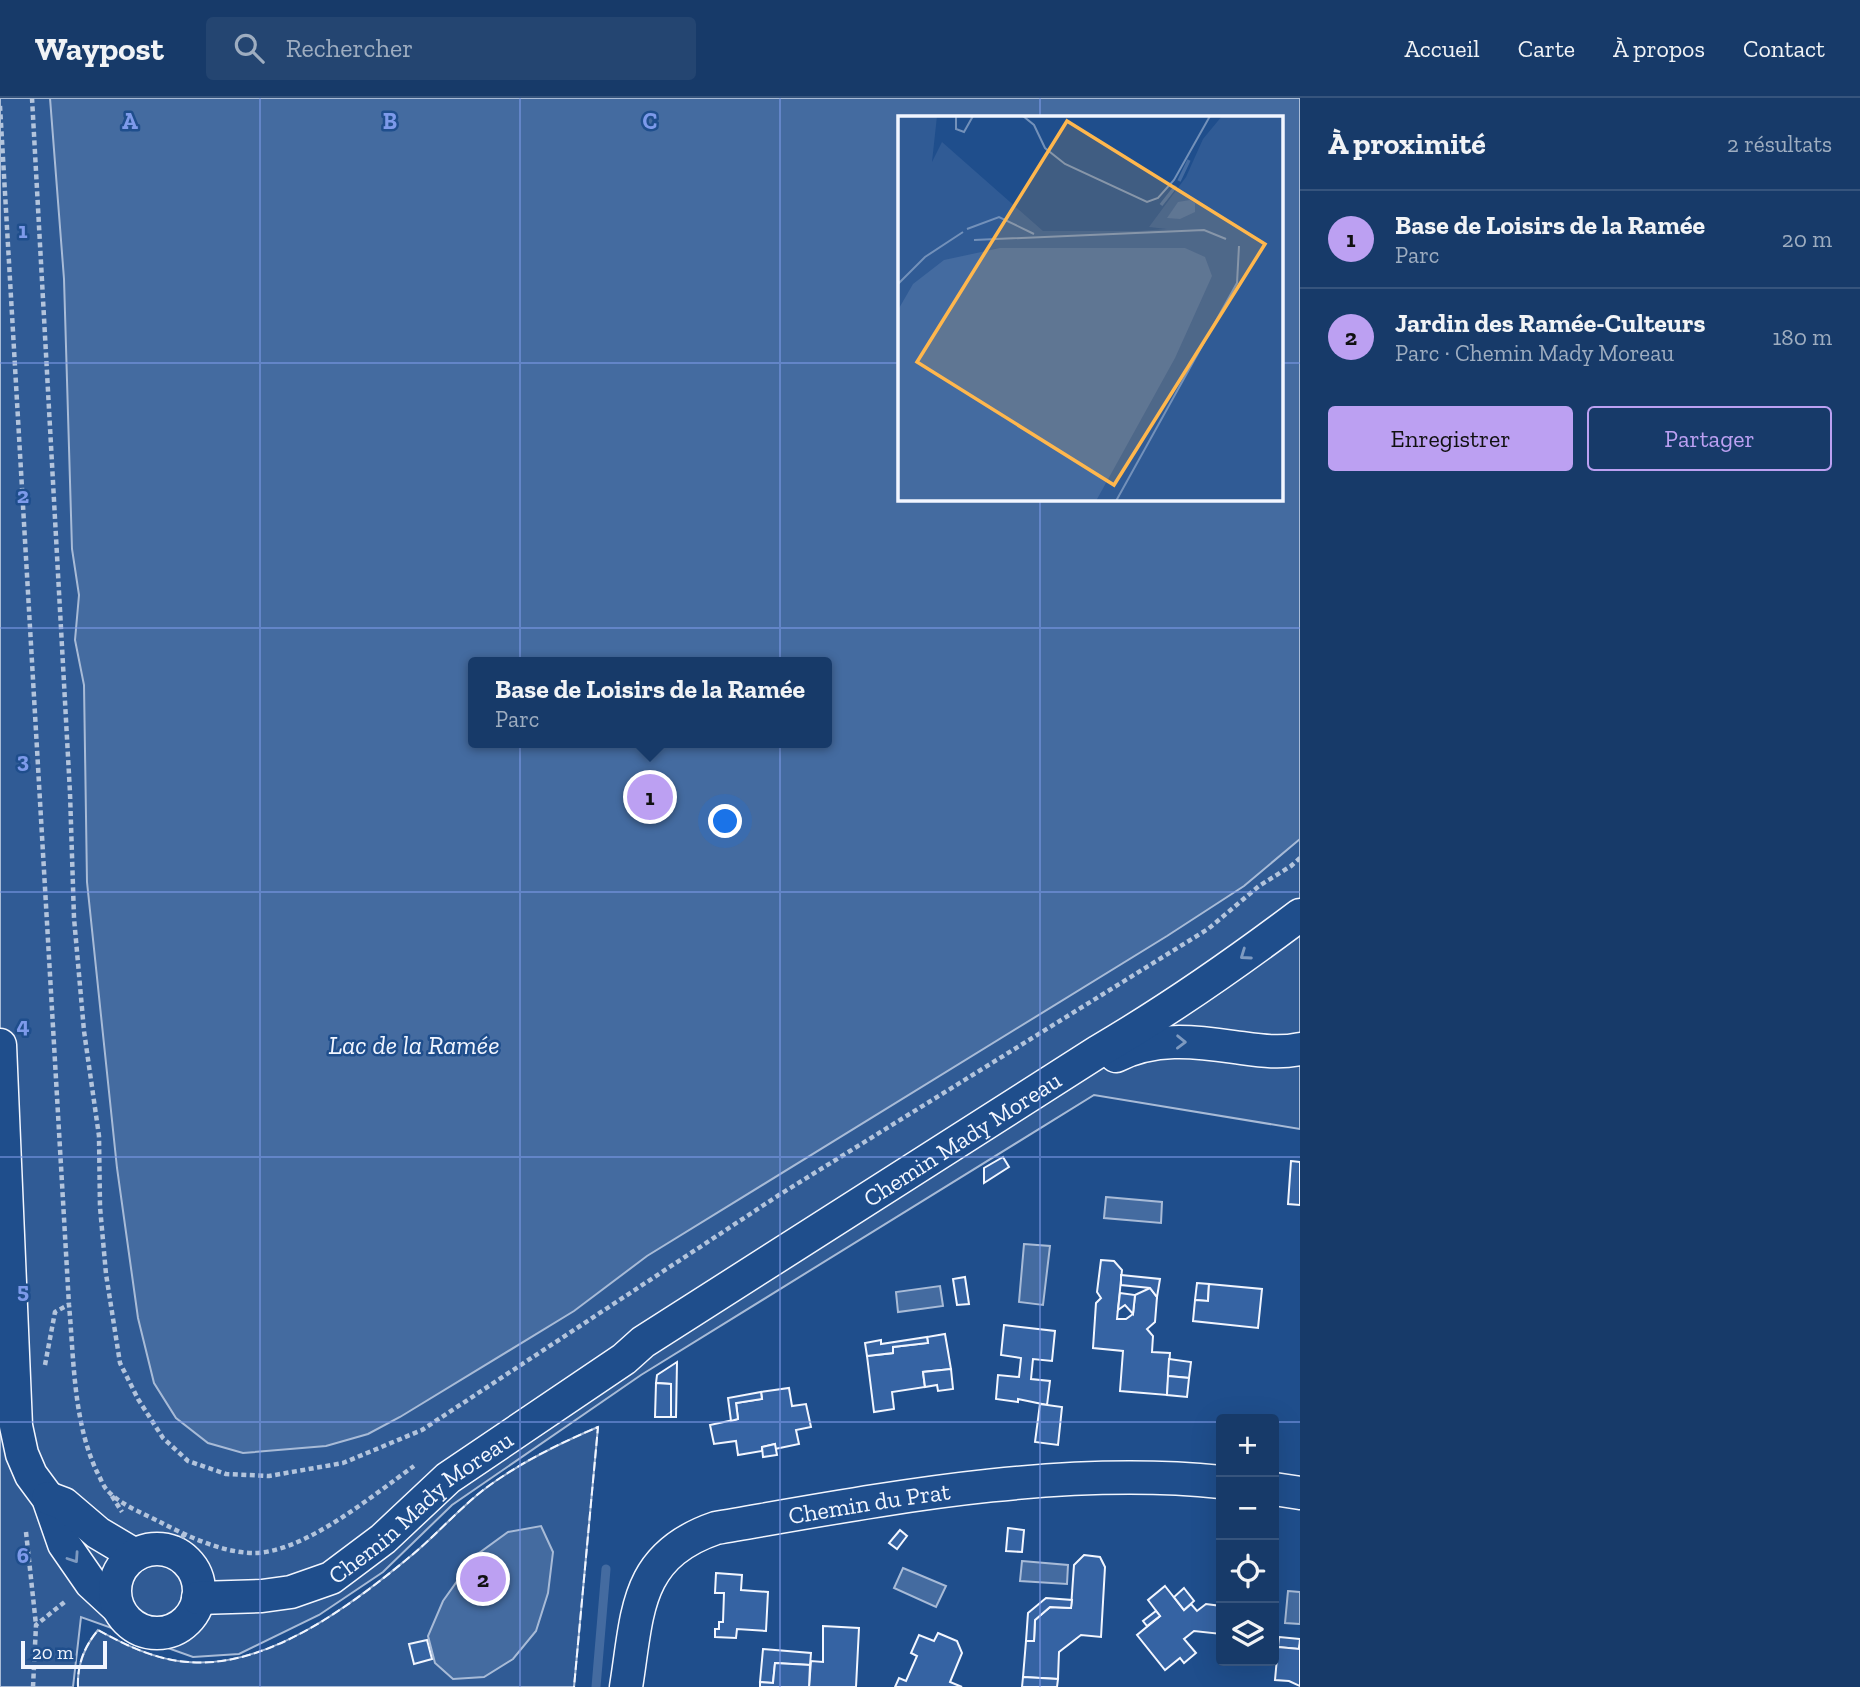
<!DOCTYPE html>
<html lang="fr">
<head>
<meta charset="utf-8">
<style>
  :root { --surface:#173a69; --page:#244571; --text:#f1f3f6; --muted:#9eadc0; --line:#36547d; --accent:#bca0f2 }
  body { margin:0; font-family:"Zilla Slab",serif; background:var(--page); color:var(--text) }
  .controls { position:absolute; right:21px; bottom:21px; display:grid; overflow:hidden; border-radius:7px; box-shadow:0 7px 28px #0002 }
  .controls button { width:63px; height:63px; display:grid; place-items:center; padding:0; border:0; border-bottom:2px solid var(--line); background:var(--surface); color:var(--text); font:35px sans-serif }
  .scale { position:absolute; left:21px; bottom:18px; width:86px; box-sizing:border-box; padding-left:7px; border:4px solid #f2f6ff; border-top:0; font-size:19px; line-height:24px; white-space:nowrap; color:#f2f6ff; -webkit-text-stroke:5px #1f4e8c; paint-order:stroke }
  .you { position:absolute; left:726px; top:724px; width:24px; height:24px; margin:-18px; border:5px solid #fff; border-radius:50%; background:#1a73e8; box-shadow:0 0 0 10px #1a73e833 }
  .badge { display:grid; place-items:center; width:46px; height:46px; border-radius:50%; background:var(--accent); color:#111; font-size:23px; font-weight:700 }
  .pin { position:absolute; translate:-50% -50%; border:4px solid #fff; box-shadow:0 2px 7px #0006 }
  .popup { position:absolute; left:468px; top:559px; width:364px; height:91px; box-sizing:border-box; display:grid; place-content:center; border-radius:7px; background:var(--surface); filter:drop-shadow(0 2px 5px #0005); font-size:23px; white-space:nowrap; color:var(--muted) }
  .popup b { font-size:26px; color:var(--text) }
  .popup::after { content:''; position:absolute; left:50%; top:100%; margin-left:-14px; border:14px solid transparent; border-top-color:var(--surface) }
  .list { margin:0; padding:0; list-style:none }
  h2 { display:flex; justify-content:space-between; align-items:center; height:91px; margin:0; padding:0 28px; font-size:30px }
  h2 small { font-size:23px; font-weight:400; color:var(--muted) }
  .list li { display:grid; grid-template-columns:46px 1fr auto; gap:21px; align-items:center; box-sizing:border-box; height:98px; padding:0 28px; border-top:2px solid var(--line) }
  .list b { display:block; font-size:26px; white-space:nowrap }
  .list p { margin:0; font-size:23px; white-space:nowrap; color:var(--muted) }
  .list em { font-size:23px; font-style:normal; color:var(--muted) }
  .actions { display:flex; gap:14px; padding:21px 28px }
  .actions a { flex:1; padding:16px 0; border:2px solid var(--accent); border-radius:7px; text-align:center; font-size:24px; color:var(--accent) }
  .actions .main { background:var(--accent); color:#111 }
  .icon { flex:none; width:38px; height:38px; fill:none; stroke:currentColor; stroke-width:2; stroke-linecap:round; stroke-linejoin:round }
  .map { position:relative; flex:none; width:1300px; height:1589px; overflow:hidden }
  header { display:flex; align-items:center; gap:42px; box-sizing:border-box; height:98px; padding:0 35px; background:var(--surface); border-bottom:2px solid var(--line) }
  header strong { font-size:33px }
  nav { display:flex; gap:38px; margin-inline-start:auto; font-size:24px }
  .search { width:490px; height:63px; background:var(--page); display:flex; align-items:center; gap:18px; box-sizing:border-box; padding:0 24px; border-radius:7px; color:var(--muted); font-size:26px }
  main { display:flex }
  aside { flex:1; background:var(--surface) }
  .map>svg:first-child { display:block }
  .green { fill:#305b95; stroke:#a8bbd7; stroke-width:2; fill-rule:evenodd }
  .water { fill:#446ba0; stroke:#a8bbd7; stroke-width:2; fill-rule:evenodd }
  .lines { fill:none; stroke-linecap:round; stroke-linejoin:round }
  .stream { stroke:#446ba0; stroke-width:9 }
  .building { fill:#3563a3; stroke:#f2f6ff; stroke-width:2 }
  .minor-casing { stroke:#f2f6ff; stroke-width:35 }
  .path { stroke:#b3c4dc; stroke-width:4.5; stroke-dasharray:5 3.5; stroke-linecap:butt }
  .minor { stroke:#1f4e8c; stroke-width:32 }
  .fence { stroke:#f2f6ff; stroke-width:2; stroke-dasharray:9 3.5; stroke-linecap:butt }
  .oneway { stroke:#7e9ac0 }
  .grid { fill:none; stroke:#7d9aea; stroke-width:2; stroke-opacity:0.55 }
  .labels { text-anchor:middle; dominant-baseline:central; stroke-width:5; stroke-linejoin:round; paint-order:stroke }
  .street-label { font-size:24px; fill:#f2f6ff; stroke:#1f4e8c }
  .water-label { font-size:26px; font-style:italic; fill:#f2f6ff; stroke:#1f4e8c }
  .inset-river { fill:none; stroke:#446ba0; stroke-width:3.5 }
  .inset-road { fill:none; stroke:#7391ba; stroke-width:2 }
  .view { fill:#ffb74d; fill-opacity:0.15; stroke:#ffb74d; stroke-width:3.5 }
  .inset-edge { fill:none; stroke:#f2f6ff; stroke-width:3.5 }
  .grid-label { font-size:23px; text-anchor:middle; font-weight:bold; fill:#7d9aea; stroke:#1f4e8c; stroke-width:5; stroke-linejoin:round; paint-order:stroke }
</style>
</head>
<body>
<header>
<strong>Waypost</strong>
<div class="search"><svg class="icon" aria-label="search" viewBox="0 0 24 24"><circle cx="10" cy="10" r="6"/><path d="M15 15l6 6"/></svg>Rechercher</div>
<nav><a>Accueil</a><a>Carte</a><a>À propos</a><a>Contact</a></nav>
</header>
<main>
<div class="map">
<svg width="1300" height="1589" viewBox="0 0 1300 1589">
  <rect width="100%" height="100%" fill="#1f4e8c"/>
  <g class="green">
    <path d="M0,0H1300V1031L1094,997L641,1277L452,1407L383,1474L319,1517L239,1556L193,1559L81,1519L73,1589H0ZM899,19H1281V401H899ZM473,564H827V645H473Z"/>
    <path d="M598,1329L574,1589H78C77,1567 84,1549 98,1532C125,1547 156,1562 188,1564C268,1571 353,1506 412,1457C436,1437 457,1413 482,1393C517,1366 558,1346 598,1329Z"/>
  </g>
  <g class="water">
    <path d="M50,0H1300V741L1244,788L1167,838L647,1158L574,1213L400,1319L368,1336L326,1348L243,1355L208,1345L176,1320L154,1285L138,1220L117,1070L87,784L84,587L75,542L79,497L72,451L64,181ZM899,19H1281V401H899ZM473,564H827V645H473Z"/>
    <path d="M1106,1099L1162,1104L1161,1125L1104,1120Z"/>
    <path d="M1024,1146L1050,1148L1043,1207L1019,1204Z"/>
    <path d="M940,1188L943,1208L898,1214L896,1194Z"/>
    <path d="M541,1428L553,1454L548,1495L536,1533L513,1561L484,1579L453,1581L435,1565L428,1538L443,1503L475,1458L508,1434Z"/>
    <path d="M1022,1463L1068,1467L1067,1486L1020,1483Z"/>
    <path d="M903,1470L946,1488L936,1509L894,1490Z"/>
    <path d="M1288,1493L1300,1494V1526L1285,1525Z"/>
  </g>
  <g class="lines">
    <path class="stream" d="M596,1589L606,1471"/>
  </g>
  <g class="building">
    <path d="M1003,1059L1009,1069L984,1085V1070Z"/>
    <path d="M1291,1063L1300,1064V1107L1288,1106Z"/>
    <path d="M1101,1162L1114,1163L1122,1172L1117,1221H1126L1133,1216L1135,1197L1150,1190L1157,1199L1155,1224L1147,1231L1153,1238L1152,1254L1170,1255L1167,1297L1120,1293L1123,1253L1093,1250L1096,1205L1101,1200L1097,1194Z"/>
    <path d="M1121,1177L1160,1181L1157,1199L1150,1190L1121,1187Z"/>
    <path d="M965,1179L969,1206L957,1207L953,1181Z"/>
    <path d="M1197,1185L1209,1186L1208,1203L1195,1202Z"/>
    <path d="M1209,1186L1262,1191L1258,1230L1193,1223L1195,1202L1208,1203Z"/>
    <path d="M1120,1195L1135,1197L1133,1216L1125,1207L1118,1212Z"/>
    <path d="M1004,1227L1055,1233L1052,1263L1033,1261L1031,1281L1050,1283L1047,1307L1018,1301V1304L996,1301L998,1277L1019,1279L1021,1260L1001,1257Z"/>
    <path d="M945,1236L951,1271L923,1274L925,1289L892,1294L894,1311L874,1314L867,1258L893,1255V1249L928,1245L927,1239Z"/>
    <path d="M927,1239L928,1245L893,1249V1255L867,1258L865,1245L881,1242V1246Z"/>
    <path d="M1169,1261L1191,1264L1189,1280L1168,1278Z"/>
    <path d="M677,1264L676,1319H671V1286L656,1285L657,1277Z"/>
    <path d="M951,1271L953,1291L938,1293L937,1287L925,1289L923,1274Z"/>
    <path d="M1168,1278L1189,1280L1187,1299L1167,1297Z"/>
    <path d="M656,1285L671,1286V1319H655Z"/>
    <path d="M789,1290L792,1308L806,1306L811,1329L796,1332L799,1346L775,1351V1346L762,1349V1353L738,1357L736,1343L714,1346L710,1327L738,1321L736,1305L762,1301L761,1294Z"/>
    <path d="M761,1294L762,1301L736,1305L738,1321L731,1323L728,1300Z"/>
    <path d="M1040,1306L1062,1309L1058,1347L1035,1344Z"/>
    <path d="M775,1346L777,1357L763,1359L762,1349Z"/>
    <path d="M1008,1430L1024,1432L1022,1454L1006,1453Z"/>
    <path d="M900,1432L907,1438L897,1451L889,1445Z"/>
    <path d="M1084,1457L1100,1459L1105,1469L1101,1539L1081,1537L1059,1554L1058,1581L1023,1579L1026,1543H1034L1035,1522L1050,1509L1071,1510L1074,1467Z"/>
    <path d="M716,1475L742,1477L741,1492L768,1494L766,1533L737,1531L736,1540L715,1539V1531H719V1524H723L724,1495H715Z"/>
    <path d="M1165,1488L1184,1512L1191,1506L1197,1513L1206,1506L1221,1508V1536L1194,1533L1184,1541L1196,1555L1184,1565L1180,1560L1165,1572L1137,1537L1160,1518L1148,1502Z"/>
    <path d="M1184,1490L1194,1503L1184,1512L1174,1499Z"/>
    <path d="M1046,1500L1072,1502L1071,1510L1050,1509L1035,1522L1034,1543H1026L1028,1515Z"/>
    <path d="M1156,1513L1160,1518L1147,1528L1143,1523Z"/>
    <path d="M823,1528L859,1530L856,1589H809L811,1563L823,1564Z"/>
    <path d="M938,1535L957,1543L962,1555L950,1584L962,1589H895L899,1580L906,1583L917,1558L911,1555L919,1537L934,1543Z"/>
    <path d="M1279,1539L1300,1541L1299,1551L1278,1549Z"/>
    <path d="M427,1542L432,1561L414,1566L409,1546Z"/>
    <path d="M1300,1546V1588L1289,1583L1275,1582L1278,1549L1299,1551Z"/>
    <path d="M763,1551L811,1555L810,1567L775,1565L773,1585L760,1584Z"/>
    <path d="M775,1565L810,1567L809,1589H760V1584L773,1585Z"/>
    <path d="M1023,1579L1058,1581L1057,1589H1022Z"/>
  </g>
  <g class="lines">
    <g class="minor-casing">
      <g id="minor">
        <path d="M0,947L16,1328L22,1356L31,1377L48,1400L64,1446L91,1485L117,1509"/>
        <path d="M1116,958C1154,939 1193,943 1234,949C1257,952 1278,956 1300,951"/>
        <path d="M1274,1391L1300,1395"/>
        <path d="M48,1400L64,1406L98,1435L135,1457"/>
        <circle cx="157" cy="1493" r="42"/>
        <path id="s1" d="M198,1500L262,1498L291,1494L331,1480L383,1441L448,1380L624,1261L643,1244L1099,953C1169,912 1235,866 1300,817"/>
        <path id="s2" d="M626,1589C638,1515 634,1458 716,1430C880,1402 1054,1367 1221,1384"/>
      </g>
    </g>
    <g class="path">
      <path d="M32,0L70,695L74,820L84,933L99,1038L100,1109L106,1176L120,1265L138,1301L163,1340L188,1363L226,1376L269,1378L343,1365L422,1332L779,1097L1208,831L1259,788L1291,768L1300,760"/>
      <path d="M0,8L69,1207C74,1261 73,1323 97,1374C100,1379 103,1388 107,1392C120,1407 145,1416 162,1425C189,1439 221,1454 252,1455C303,1456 373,1397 414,1368"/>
      <path d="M45,1267L55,1214L68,1207"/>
      <path d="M112,1398L122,1414"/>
      <path d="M26,1434L36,1527"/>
      <path d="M174,1455L184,1436"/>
      <path d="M33,1589L36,1527L67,1502"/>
    </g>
    <use href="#minor" class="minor"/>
    <path class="fence" d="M78,1589C77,1567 84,1549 98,1532C125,1547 156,1562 188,1564C268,1571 353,1506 412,1457C436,1437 457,1413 482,1393C517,1366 558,1346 598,1329L574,1589"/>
  </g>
  <defs><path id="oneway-chevron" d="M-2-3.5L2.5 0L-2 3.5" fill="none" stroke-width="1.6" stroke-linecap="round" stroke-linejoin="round" transform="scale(1.75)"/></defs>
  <g class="oneway">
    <use href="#oneway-chevron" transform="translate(1245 857) rotate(145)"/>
    <use href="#oneway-chevron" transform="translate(1181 944) rotate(1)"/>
    <use href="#oneway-chevron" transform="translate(74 1460) rotate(56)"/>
  </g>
  <path class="grid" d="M260,0V1589M520,0V1589M780,0V1589M1040,0V19M0,265H899M1281,265H1300M1040,401V1589M0,530H1300M0,794H1300M0,1059H1300M0,1324H1221M1274,1324H1300"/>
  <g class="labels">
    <g class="street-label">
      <text stroke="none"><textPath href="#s1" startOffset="906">Chemin Mady Moreau</textPath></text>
      <text stroke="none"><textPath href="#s2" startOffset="352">Chemin du Prat</textPath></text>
      <text stroke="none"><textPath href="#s1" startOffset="250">Chemin Mady Moreau</textPath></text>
    </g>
    <g class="water-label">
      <text x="414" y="947">Lac de la Ramée</text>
    </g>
  </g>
  <g transform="translate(898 18)">
    <rect width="385" height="385" fill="#1f4e8c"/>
    <path d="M0,0H39L34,46L44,26L145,115H240L269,113L251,111L288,61L305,23L324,0H385V385H0Z" fill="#305b95"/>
    <path d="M292,84L297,87V96L282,103L269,102L280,86ZM102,132H287L307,141L314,160L277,242L198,385H0V194L15,168L46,144Z" fill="#446ba0"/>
    <path class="inset-river" d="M281,65L291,44M263,89L278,70"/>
    <path class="inset-road" d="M58,0V13L66,16L75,0M125,0L136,9L147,32L167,48L249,86L260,82L276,64L312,0M69,113L101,101L136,118M76,124L306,114L328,123M0,168L27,141L65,116M218,385L339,167L341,130"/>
    <path class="view" d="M169,5L367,128L216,369L19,246Z"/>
    <rect width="385" height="385" class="inset-edge"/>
  </g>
  <g class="grid-label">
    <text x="130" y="31">A</text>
    <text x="390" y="31">B</text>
    <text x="650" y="31">C</text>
    <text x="23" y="140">1</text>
    <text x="23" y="405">2</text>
    <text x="23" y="670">3</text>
    <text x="23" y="935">4</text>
    <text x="23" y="1200">5</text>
    <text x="23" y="1465">6</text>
  </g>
</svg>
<div class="controls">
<button>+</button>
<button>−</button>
<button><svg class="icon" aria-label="locate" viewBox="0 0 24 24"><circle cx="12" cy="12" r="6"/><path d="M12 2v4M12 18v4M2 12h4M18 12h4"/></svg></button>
<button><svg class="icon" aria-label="layers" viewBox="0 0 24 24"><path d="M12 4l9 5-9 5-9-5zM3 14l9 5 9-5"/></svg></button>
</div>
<div class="scale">20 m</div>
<div class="you"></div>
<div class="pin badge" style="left:650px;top:699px">1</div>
<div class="popup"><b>Base de Loisirs de la Ramée</b>Parc</div>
<div class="pin badge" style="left:483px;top:1481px">2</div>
</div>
<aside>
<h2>À proximité<small>2 résultats</small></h2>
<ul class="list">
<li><span class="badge">1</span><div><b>Base de Loisirs de la Ramée</b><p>Parc</p></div><em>20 m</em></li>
<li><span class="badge">2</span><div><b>Jardin des Ramée-Culteurs</b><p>Parc · Chemin Mady Moreau</p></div><em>180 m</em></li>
</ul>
<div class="actions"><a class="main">Enregistrer</a><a>Partager</a></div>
</aside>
</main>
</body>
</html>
